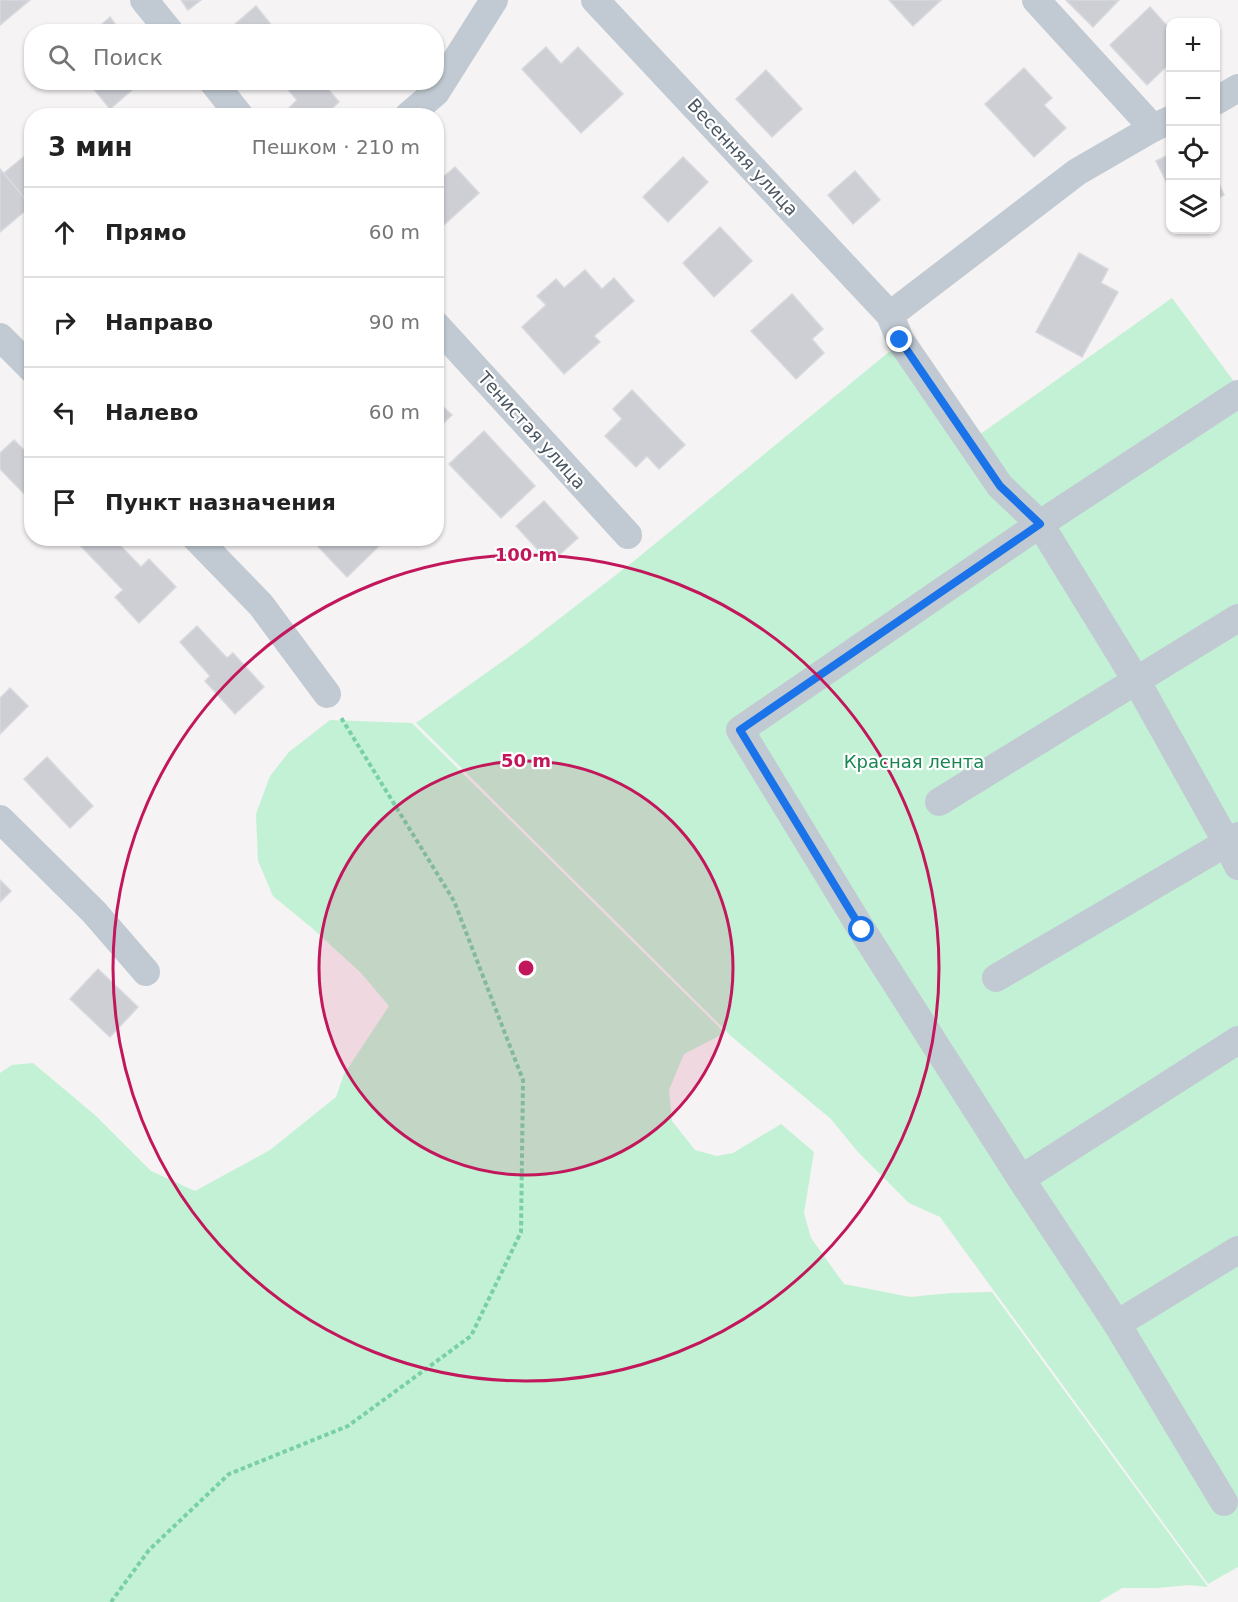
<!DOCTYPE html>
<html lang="ru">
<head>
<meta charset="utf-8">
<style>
  :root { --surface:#fff; --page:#f2f2f2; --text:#222; --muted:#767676; --line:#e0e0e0 }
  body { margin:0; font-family:"DejaVu Sans",sans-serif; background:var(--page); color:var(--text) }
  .controls { position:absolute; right:18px; top:18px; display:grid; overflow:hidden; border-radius:12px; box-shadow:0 2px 4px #0004 }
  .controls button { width:54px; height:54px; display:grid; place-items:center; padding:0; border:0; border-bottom:2px solid var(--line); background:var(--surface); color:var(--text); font:30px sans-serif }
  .stop { position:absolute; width:18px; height:18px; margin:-14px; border:4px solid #1a73e8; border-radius:50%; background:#fff }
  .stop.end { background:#1a73e8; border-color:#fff; box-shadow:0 2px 6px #0008 }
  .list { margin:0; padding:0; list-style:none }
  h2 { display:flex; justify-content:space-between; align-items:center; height:78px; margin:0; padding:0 24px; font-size:26px }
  h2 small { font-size:20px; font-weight:400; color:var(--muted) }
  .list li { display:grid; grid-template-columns:39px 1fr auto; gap:18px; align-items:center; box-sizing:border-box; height:90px; padding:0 24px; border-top:2px solid var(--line) }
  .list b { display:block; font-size:22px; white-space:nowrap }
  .list em { font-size:20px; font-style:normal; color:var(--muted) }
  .icon { flex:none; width:33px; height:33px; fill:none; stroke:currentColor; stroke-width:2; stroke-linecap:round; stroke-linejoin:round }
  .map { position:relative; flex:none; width:1238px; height:1602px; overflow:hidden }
  .search { position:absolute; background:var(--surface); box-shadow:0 2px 4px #0004; left:24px; top:24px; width:420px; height:66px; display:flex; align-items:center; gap:15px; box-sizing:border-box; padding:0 21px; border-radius:24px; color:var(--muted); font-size:22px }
  .panel { position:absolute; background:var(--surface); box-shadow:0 2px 4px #0004; left:24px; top:108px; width:420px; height:438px; border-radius:24px }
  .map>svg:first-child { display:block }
  .green { fill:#c3f1d5 }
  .building { fill:#cdcfd5; stroke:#d7d9de; stroke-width:1.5 }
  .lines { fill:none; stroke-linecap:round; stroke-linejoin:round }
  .path { stroke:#7ad0a6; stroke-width:4; stroke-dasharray:4.5 3; stroke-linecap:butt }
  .minor { stroke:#c1cad2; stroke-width:28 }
  .route { stroke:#1a73e8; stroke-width:8 }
  .ring { fill:none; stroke:#c2185b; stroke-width:3 }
  .labels { text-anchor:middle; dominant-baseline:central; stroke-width:4.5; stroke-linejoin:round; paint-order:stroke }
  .street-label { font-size:18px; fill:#4a5661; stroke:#fff }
  .park-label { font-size:18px; fill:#17864f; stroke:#fff }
  .centre { fill:#c2185b; stroke:#fff; stroke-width:3 }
  .ring-label { font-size:18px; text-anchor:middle; font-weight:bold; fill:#c2185b; stroke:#fff; stroke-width:4.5; stroke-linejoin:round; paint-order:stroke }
</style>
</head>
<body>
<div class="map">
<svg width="1238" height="1602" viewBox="0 0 1238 1602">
  <rect width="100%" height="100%" fill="#f5f3f3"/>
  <g class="green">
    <path d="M1172,298L1238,387V1567L1208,1584L940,1217L909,1203L858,1152L831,1119L732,1037L416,723L524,646L634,561L900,343L969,442Z"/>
    <path d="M330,720L412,723L725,1033L684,1054L669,1090L672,1121L695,1150L717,1156L733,1153L781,1124L814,1152L804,1213L811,1238L844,1284L910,1297L951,1293L992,1292L1208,1587L1189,1585L1157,1588H1122L1099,1602H0V1073L12,1065L33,1063L96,1116L151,1171L195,1191L270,1150L336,1097L344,1074L389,1006L361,973L312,928L273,896L258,861L256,814L270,776L289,752Z"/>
  </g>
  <g class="building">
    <path d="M0,0H30L0,25Z"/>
    <path d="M181,0H201L188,10Z"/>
    <path d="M889,0H941L913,26Z"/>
    <path d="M1066,0H1119L1093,27Z"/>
    <path d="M256,6L277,32H237L233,26Z"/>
    <path d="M1150,7L1170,29V63L1147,85L1110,45Z"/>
    <path d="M110,17L121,32H93Z"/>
    <path d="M546,47L561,64L578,47L623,94L581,133L522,69Z"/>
    <path d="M1024,68L1052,98L1044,105L1066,128L1034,157L985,104Z"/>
    <path d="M766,70L802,109L772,137L736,99Z"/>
    <path d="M88,82H141L110,109Z"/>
    <path d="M287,82H322L339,102L324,116H281L297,100L284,85Z"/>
    <path d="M32,150V205L31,206L4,173Z"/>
    <path d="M1170,154V189L1156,161Z"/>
    <path d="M683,157L708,182L668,222L643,197Z"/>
    <path d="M455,167L479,193L436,232V183Z"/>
    <path d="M0,169L31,206L0,232Z"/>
    <path d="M855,171L880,200L853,224L828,195Z"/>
    <path d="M1216,178L1224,195L1216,199Z"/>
    <path d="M720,227L752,261L714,297L683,263Z"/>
    <path d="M1079,253L1108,269L1101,283L1118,292L1082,357L1036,332Z"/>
    <path d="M585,270L602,289L614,278L634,301L594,336L600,342L564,374L522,327L546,305L537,296L556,279L564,288Z"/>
    <path d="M792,294L823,329L812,339L824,353L796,379L751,331Z"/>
    <path d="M632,390L685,445L659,469L647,456L636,467L605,436L622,419L613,409Z"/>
    <path d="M436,400L452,415L436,430Z"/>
    <path d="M484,431L535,486L501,518L449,464Z"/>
    <path d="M14,440L32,458V502L0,469V453Z"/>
    <path d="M544,501L578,538L550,563L516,526Z"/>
    <path d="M81,538H113L141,567L149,559L176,587L139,623L115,597L123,590L77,542Z"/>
    <path d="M310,538H372L379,546L347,577Z"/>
    <path d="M197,626L227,658L233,653L264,687L235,714L205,681L210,676L180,642Z"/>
    <path d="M10,688L28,706L0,734V698Z"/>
    <path d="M47,757L93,806L70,828L24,779Z"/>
    <path d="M0,880L11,891L0,902Z"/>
    <path d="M98,969L138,1007L110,1037L70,999Z"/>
  </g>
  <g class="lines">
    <path class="path" d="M111,1602L149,1550L229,1474L348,1426L471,1336L521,1232L523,1080L454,901L340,716"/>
    <g class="minor">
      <path d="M144,0L170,32"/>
      <path d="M595,0L890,315L900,340L1000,486L1040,524L1136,680L1227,843L1238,866"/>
      <path d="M1036,0L1153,128"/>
      <path d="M213,82L240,116"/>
      <path d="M1216,101L1238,88"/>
      <path d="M408,116L436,92L494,0"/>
      <path d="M890,315L1077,172L1153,128L1170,120"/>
      <path d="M436,325L628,535"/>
      <path d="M0,337L32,369"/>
      <path d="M196,538L261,605L327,694"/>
      <path d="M939,802L1238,618"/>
      <path d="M0,819L94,912L146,972"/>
      <path d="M996,978L1238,836"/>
      <path d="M1021,1179L1238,1040"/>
      <path d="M1117,1324L1238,1250"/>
      <path d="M1224,1502L1117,1324L1021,1179L862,930L740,730L1040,524L1238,394"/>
    </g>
  </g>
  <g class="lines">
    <path class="route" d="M862,930L740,730L1040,524L1000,486L900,340"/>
  </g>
  <circle cx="526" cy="968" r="207" fill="#c2185b" fill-opacity=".12"/>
  <g class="ring">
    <circle cx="526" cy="968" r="207"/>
    <circle cx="526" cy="968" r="413"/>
  </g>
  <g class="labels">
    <g class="street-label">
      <text transform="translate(743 157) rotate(47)">Весенняя улица</text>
      <text transform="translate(532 430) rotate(48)">Тенистая улица</text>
    </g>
    <g class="park-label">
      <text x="914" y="761">Красная лента</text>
    </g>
  </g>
  <circle cx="526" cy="968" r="9" class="centre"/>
  <g class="ring-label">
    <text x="526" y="561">100 m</text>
    <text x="526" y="767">50 m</text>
  </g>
</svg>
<div class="controls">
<button>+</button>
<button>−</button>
<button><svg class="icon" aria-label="locate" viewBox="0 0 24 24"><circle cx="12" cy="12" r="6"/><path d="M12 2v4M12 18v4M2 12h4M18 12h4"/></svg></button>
<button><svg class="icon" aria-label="layers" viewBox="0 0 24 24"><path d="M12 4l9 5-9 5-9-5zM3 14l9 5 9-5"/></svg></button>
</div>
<div class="stop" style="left:862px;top:930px"></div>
<div class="stop end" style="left:900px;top:340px"></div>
<div class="search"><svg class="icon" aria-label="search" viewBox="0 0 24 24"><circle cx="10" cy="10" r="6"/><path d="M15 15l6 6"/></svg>Поиск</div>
<section class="panel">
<h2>3 мин<small>Пешком · 210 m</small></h2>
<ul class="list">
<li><svg class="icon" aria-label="ahead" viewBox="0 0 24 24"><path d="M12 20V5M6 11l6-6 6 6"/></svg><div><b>Прямо</b></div><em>60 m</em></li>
<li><svg class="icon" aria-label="right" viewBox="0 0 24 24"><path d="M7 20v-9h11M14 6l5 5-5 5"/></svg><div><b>Направо</b></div><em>90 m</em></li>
<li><svg class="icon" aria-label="left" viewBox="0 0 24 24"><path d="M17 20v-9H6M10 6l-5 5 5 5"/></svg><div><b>Налево</b></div><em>60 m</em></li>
<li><svg class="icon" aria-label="arrive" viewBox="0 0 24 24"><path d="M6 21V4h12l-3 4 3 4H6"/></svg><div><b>Пункт назначения</b></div></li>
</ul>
</section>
</div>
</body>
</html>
